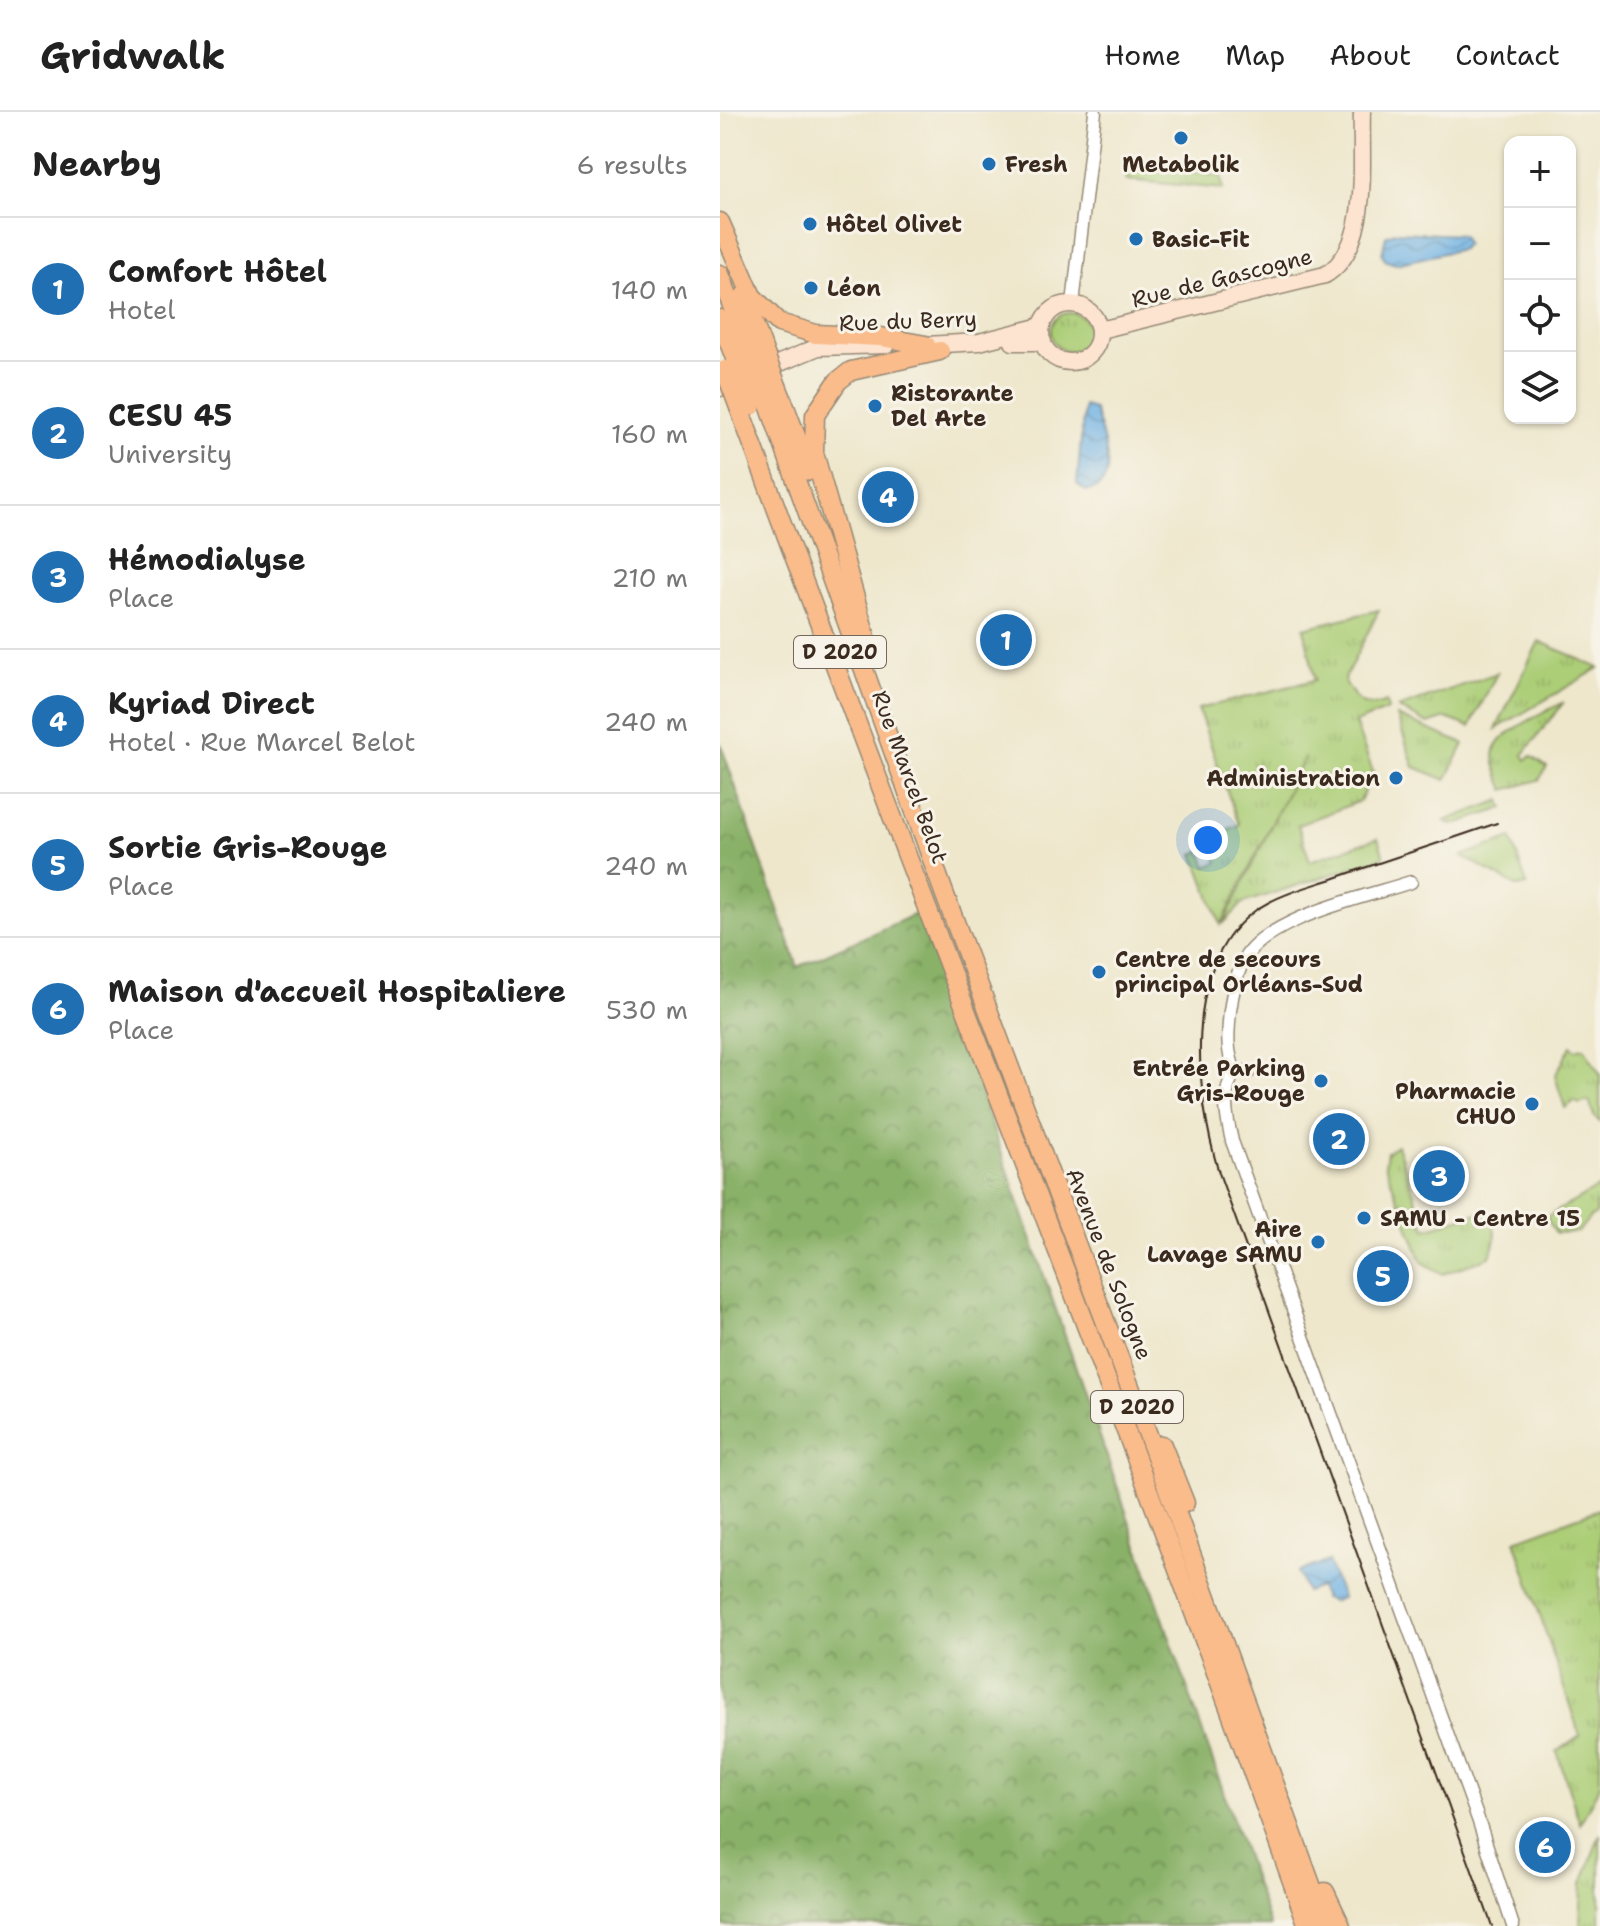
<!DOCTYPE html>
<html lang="en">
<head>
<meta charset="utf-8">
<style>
  :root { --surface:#fff; --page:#f2f2f2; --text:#222; --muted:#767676; --line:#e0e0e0; --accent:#1f6fb2 }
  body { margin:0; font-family:"Shantell Sans",sans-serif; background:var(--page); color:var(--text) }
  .controls { position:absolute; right:24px; top:24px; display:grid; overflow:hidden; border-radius:16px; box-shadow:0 2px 6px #0004 }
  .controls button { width:72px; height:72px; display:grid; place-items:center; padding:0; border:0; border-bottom:2px solid var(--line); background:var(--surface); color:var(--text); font:40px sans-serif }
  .you { position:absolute; left:488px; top:728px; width:28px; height:28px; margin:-20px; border:6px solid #fff; border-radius:50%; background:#1a73e8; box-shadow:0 0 0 12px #1a73e833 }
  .badge { display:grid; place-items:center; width:52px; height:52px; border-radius:50%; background:var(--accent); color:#fff; font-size:26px; font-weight:700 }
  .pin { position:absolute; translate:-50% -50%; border:4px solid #fff; box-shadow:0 2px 8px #0006 }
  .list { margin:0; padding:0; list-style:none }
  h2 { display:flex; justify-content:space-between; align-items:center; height:104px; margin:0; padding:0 32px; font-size:34px }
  h2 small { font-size:26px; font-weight:400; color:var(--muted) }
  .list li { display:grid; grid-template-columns:52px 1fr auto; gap:24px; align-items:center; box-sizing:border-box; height:144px; padding:0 32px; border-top:2px solid var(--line) }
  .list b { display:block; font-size:30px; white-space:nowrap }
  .list p { margin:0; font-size:26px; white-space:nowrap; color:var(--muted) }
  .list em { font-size:26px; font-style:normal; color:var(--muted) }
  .icon { flex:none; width:44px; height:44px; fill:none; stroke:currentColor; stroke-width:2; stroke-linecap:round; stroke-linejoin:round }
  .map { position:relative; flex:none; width:880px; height:1814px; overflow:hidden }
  header { display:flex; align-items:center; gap:48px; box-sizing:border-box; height:112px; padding:0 40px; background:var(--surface); border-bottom:2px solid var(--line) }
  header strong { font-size:38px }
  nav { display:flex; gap:44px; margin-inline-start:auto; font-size:28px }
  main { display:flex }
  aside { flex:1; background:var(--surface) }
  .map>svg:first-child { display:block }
  .grass { fill:url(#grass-tufts); stroke:#747c4a; stroke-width:2 }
  .forest { fill:url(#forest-crowns); stroke:#626e43; stroke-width:2 }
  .water { fill:url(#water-waves); stroke:#556e81; stroke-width:2 }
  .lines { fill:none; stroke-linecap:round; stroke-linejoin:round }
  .street-casing { stroke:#948875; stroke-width:15 }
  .secondary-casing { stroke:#948875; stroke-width:19 }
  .primary-casing { stroke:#948875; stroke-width:21 }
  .street { stroke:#fff; stroke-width:12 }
  .secondary { stroke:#fde4d1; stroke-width:16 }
  .primary { stroke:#fabc8b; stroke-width:18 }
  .tram { stroke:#3b2a1e; stroke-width:2 }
  .primary-bridge-casing { stroke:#948875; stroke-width:21; stroke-linecap:butt }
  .primary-bridge { stroke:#fabc8b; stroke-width:18 }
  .poi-dot { fill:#1f6fb2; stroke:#f7f3e8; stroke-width:3 }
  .labels { text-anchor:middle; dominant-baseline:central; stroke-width:6; stroke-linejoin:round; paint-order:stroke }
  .shield { fill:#f7f3e8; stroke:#73665b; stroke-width:2 }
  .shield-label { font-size:20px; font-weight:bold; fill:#3b2a1e }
  .poi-label { font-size:22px; font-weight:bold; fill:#3b2a1e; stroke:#f7f3e8; text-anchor:start }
  .street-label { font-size:22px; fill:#3b2a1e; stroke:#f7f3e8 }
</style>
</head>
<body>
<header>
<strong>Gridwalk</strong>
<nav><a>Home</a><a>Map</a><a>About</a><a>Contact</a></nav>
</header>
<main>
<aside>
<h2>Nearby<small>6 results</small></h2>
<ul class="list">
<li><span class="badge">1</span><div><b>Comfort Hôtel</b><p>Hotel</p></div><em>140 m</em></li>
<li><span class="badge">2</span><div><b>CESU 45</b><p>University</p></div><em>160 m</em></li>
<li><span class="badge">3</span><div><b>Hémodialyse</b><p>Place</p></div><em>210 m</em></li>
<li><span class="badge">4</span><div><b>Kyriad Direct</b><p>Hotel · Rue Marcel Belot</p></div><em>240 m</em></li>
<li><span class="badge">5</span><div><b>Sortie Gris-Rouge</b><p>Place</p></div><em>240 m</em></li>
<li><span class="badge">6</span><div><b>Maison d'accueil Hospitaliere</b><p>Place</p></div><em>530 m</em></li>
</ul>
</aside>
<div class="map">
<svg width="880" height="1814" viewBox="0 0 880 1814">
  <defs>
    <pattern id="grass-tufts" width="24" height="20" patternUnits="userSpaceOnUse" patternTransform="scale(2)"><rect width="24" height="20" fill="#acce77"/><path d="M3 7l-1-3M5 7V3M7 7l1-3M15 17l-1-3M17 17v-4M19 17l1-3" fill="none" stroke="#95b166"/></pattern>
    <pattern id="forest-crowns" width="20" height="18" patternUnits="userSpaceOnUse" patternTransform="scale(2)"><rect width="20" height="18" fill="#89b168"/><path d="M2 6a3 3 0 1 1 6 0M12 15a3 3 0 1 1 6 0" fill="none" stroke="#719055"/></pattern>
    <pattern id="water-waves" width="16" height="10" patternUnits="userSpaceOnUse" patternTransform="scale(2)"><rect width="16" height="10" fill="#6fb2e4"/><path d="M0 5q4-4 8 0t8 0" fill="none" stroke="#5c91b8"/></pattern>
  </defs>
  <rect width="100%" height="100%" fill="#f7f3e8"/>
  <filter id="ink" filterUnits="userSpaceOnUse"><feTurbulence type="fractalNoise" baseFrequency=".0125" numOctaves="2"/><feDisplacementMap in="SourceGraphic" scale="16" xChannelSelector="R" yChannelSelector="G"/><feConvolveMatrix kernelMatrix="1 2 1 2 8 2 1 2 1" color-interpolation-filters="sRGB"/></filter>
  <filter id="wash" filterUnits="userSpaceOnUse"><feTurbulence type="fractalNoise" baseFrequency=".006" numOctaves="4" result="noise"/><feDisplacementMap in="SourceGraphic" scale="32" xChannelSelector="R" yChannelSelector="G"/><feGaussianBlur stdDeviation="1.8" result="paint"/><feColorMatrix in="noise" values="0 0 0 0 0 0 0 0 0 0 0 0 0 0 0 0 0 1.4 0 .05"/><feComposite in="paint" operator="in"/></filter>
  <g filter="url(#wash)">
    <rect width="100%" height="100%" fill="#eee7cc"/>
    <g class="grass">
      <path d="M409,54L501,64L503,77L406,68Z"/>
      <circle cx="350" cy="220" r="19"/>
      <path d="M659,498L624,568C635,587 642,600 666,590L668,598L635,611L653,660L640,689L578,713L590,749L658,726L664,745L523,791L503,812L585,645L501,813L474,742L481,739L487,755L498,750L490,725L519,713L478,597L595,568L584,516Z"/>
      <path d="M819,529L879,556L776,617Z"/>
      <path d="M777,561L750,615L726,606L708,612L678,596Z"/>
      <path d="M844,590L803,643L806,648L811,644L827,655L819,668L785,678C780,665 770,649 776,635C781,620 828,599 844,590Z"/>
      <path d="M677,604L744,632L726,668L694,655Z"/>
      <path d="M781,688L784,696L732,713L725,709Z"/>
      <path d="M791,726L807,773L798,775L742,744Z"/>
      <path d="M851,934L855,938L864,936L880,962V1010L874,1004L869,989L859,992L855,989L845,996L835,964Z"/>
      <path d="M677,1033L706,1117L761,1100L763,1105L771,1103L776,1124L770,1145L723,1162L702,1150L665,1053L667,1040Z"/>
      <path d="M880,1075V1090L875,1093L877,1102L870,1105L858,1120L836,1121L826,1105Z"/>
      <path d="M880,1397V1673L860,1712L837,1640L860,1624L795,1428Z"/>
      <path d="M880,1722V1814H860L862,1772Z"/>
    </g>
    <path class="forest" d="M0,630L78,855L198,801L550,1814H0Z"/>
    <g class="water">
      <path d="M675,120L742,123L746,132L741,137L676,152L666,149L662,142L666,124Z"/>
      <path d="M364,294L374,297C380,319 405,375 366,379L357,372Z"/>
      <path d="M608,1449L622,1486L612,1490L604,1486L600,1475L586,1480L578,1460Z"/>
    </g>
  </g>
  <g filter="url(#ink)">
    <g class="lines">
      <g class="street-casing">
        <g id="street">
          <path d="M353,192L375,0"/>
          <path d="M515,959C506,939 508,920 510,899C512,884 516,865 522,851C543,806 646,785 691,770"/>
          <path d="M529,960L515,959C501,981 506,1004 512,1029L758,1707L793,1814"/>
        </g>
      </g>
      <g class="secondary-casing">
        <g id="secondary">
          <circle cx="350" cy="221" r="29"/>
          <path d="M380,218L605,163C652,135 640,49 642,0"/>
          <path d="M293,230H323"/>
          <path d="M206,233L259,230L322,214"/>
          <path d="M0,276L98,235L167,233"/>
        </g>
      </g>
      <g class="primary-casing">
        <g id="primary">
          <path d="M0,110L32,184L59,211L96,222L161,225L206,233"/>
          <path d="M0,162L34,252"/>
          <path d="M24,184L46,245"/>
          <path d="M0,207L18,254"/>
          <path d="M61,284L89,359"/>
          <path d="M48,290L223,778L433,1336L606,1814"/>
          <path d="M20,298C206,805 407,1305 588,1814"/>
          <path d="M152,546L94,341L95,303L118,269L131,259L220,239"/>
          <path d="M442,1333L465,1391"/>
          <path d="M605,1780L621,1814"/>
        </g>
      </g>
      <use href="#street" class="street"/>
      <use href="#secondary" class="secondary"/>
      <use href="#primary" class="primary"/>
      <path class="tram" d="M772,1814L499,1061C476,985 460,852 536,798C559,782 589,775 615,766C669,747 723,730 777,711"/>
      <g class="primary-bridge-casing">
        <g id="primary-bridge">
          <path d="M46,245L61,284"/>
          <path d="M34,252L48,290"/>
          <path d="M18,254L32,294"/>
          <path d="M5,258L20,298"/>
        </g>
      </g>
      <use href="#primary-bridge" class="primary-bridge"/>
    </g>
  </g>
  <g class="poi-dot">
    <circle cx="461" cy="26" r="8"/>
    <circle cx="269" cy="52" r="8"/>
    <circle cx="90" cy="112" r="8"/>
    <circle cx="416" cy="127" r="8"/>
    <circle cx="91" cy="176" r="8"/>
    <circle cx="155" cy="294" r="8"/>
    <circle cx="676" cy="666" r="8"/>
    <circle cx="379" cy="860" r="8"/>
    <circle cx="601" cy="969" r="8"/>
    <circle cx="812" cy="992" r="8"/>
    <circle cx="644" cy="1106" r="8"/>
    <circle cx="598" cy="1130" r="8"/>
  </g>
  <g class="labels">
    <g class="shield">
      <rect x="74" y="524" width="92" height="32" rx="6"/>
      <rect x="371" y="1279" width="92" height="32" rx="6"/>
    </g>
    <g class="shield-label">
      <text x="120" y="540">D 2020</text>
      <text x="417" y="1295">D 2020</text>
    </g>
    <g class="poi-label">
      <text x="285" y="52">Fresh</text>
      <text x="461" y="52" text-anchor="middle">Metabolik</text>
      <text x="106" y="112">Hôtel Olivet</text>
      <text x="432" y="127">Basic-Fit</text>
      <text x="107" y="176">Léon</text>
      <text x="171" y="281">Ristorante<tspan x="171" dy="25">Del Arte</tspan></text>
      <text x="660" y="666" text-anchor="end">Administration</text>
      <text x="395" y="847">Centre de secours<tspan x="395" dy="25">principal Orléans-Sud</tspan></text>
      <text x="585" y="956" text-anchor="end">Entrée Parking<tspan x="585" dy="25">Gris-Rouge</tspan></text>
      <text x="796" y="979" text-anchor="end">Pharmacie<tspan x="796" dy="25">CHUO</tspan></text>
      <text x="660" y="1106">SAMU - Centre 15</text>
      <text x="582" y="1117" text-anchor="end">Aire<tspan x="582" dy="25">Lavage SAMU</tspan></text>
    </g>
    <g class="street-label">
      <text transform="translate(502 166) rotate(-14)">Rue de Gascogne</text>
      <text transform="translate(188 209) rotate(-2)">Rue du Berry</text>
      <text transform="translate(190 665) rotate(70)">Rue Marcel Belot</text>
      <text transform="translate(389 1152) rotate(69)">Avenue de Sologne</text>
    </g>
  </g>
</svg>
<div class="controls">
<button>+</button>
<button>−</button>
<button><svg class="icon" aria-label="locate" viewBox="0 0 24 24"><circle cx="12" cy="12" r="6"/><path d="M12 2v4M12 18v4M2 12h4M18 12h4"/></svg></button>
<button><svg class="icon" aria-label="layers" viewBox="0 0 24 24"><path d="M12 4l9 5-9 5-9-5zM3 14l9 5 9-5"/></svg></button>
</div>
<div class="you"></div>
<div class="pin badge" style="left:286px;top:528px">1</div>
<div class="pin badge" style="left:619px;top:1027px">2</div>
<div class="pin badge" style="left:719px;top:1064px">3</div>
<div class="pin badge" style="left:168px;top:385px">4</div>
<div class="pin badge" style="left:663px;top:1164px">5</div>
<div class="pin badge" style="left:825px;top:1735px">6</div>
</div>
</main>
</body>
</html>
